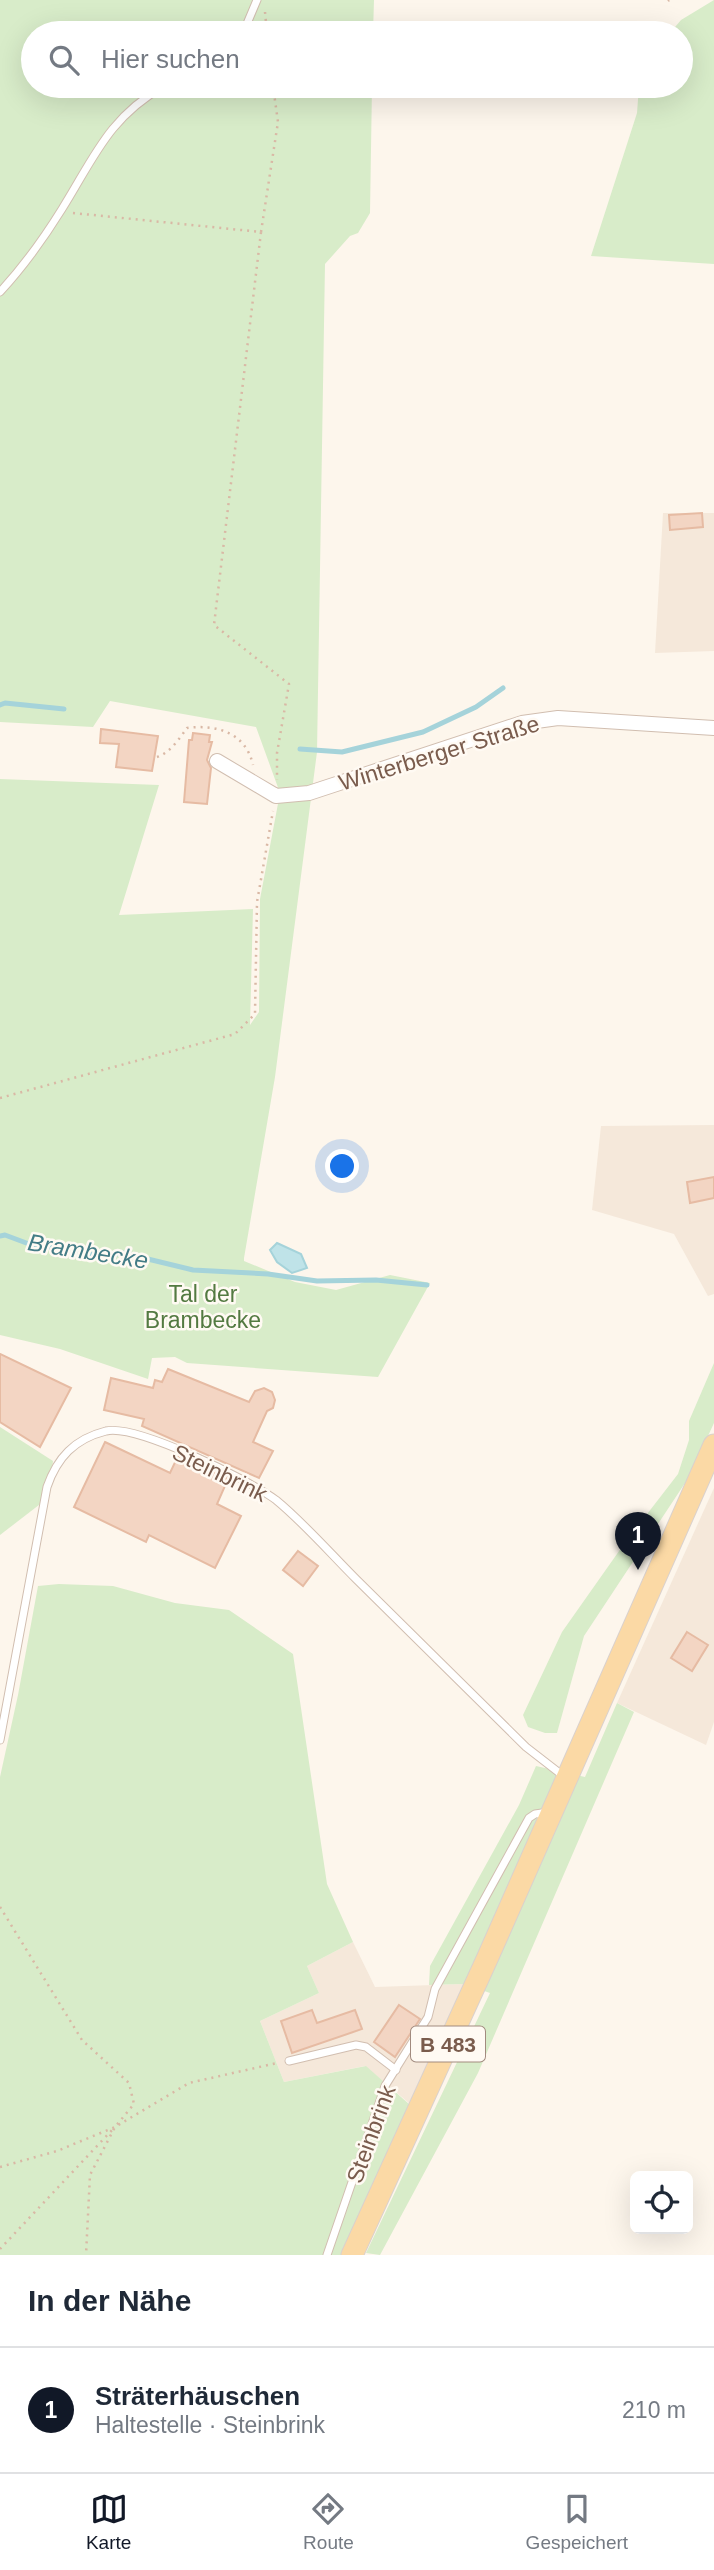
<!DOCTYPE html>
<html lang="de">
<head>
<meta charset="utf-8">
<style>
  :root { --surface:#fff; --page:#f6f6f7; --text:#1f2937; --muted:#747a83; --line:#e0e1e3; --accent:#111827 }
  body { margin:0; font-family:Helvetica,sans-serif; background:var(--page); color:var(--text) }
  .controls { position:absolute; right:21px; bottom:21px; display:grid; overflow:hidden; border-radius:10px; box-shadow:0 7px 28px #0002 }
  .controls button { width:63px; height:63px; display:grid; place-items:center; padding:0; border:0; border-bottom:2px solid var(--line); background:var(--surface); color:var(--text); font:35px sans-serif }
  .you { position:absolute; left:343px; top:1167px; width:24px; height:24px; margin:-18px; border:5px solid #fff; border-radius:50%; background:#1a73e8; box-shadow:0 0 0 10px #1a73e833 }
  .badge { display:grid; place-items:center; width:46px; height:46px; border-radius:50%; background:var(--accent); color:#fff; font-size:23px; font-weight:700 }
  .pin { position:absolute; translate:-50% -58px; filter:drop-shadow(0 2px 4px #0008) }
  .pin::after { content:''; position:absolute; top:37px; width:24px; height:21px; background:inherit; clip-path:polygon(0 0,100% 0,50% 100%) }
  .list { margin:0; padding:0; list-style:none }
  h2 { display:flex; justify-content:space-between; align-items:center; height:91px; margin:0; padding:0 28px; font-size:30px }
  h2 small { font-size:23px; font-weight:400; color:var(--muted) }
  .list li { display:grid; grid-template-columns:46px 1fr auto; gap:21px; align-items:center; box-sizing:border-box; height:126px; padding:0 28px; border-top:2px solid var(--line) }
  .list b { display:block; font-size:26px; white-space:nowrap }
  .list p { margin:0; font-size:23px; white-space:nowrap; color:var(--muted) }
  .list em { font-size:23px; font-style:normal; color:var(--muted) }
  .icon { flex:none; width:38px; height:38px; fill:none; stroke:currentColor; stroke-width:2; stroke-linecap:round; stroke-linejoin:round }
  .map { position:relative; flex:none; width:714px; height:2255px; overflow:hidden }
  .search { position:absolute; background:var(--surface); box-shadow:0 7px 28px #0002; left:21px; right:21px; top:21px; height:77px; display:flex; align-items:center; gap:18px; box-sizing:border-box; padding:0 24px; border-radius:38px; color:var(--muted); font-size:26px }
  .sheet { height:217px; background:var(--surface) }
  nav { display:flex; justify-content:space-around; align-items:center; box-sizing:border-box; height:98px; border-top:2px solid var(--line); background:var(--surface); font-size:19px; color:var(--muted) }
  nav a { display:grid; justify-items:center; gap:4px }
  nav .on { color:var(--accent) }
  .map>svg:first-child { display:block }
  .residential { fill:#f5e8da }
  .green { fill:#d8ecc9 }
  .water { fill:#bfe3e8; stroke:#a5d3da; stroke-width:2 }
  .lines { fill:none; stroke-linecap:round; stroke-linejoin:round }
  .stream { stroke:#a5d3da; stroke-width:5 }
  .building { fill:#f3d5c3; stroke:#e6bba3; stroke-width:2 }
  .lane-casing { stroke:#d1beb0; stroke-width:9 }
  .street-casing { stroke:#d1beb0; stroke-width:16 }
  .primary-casing { stroke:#dad1cd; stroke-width:23 }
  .path { stroke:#d9b8a5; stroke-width:2.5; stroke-dasharray:2 5; stroke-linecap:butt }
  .lane { stroke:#fff; stroke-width:7 }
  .street { stroke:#fff; stroke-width:14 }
  .primary { stroke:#fbd9a5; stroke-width:21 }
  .labels { text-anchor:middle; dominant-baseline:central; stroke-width:5; stroke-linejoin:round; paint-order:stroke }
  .shield { fill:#fffaf3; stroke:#a28b7f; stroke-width:2 }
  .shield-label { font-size:21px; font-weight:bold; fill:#7a5c4d }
  .street-label { font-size:23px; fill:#7a5c4d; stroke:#fffaf3 }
  .park-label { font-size:23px; fill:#537a41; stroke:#fffaf3 }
  .water-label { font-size:24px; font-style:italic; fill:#437c86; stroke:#fffaf3 }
</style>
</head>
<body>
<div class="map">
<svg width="714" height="2255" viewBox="0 0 714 2255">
  <rect width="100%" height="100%" fill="#fdf6ec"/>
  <g class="residential">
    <path d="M663,513H714V651L655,653Z"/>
    <path d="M714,1125V1294L708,1296L674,1234L592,1210L601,1126Z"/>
    <path d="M714,1488V1722L706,1745L617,1703Z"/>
    <path d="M353,1942L375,1987L464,1984L409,2103L365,2066L284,2082L260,2021L319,1993L307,1966Z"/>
  </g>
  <g class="green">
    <path d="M0,0H374L373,33H33V86H372L370,213L358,233L350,236L325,264L317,752L275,1077L244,1258V1261L295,1282L336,1290L390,1275L430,1283L378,1377L187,1363L175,1357L152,1358L148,1379L60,1349L0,1335V779L159,785L119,915L253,909L250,1025L259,1012L260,899L280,793L256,727L110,701L93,727L0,722Z"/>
    <path d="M714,0V264L591,256L637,113L639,86H681V33H670L681,20Z"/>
    <path d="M714,1363V1423L689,1477L584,1636L557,1733H545L528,1727L523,1715L562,1632L624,1544L678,1474L689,1440V1421Z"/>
    <path d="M0,1427L53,1461L48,1498L0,1535Z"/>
    <path d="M59,1584L113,1586L175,1603L229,1610L293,1654L327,1884L353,1942L307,1966L319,1993L260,2021L284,2082L366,2066L409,2104L341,2255H0V1777L18,1695L38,1586Z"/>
    <path d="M617,1703L634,1712L478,2073L380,2255L366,2253L490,1993L464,1984L429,1985L430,1966L519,1805L536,1766L585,1777Z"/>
  </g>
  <path class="water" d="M277,1243L301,1254L307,1268L292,1273L277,1262L270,1250Z"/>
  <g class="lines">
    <g class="stream">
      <path d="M0,705L5,703L64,709"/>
      <path d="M300,749L342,752L423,732L476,707L503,688"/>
      <path d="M0,1236L5,1235L29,1244L103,1256L123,1253L193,1270L268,1274L317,1281L376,1280L427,1285"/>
    </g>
  </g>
  <g class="building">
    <path d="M702,513L703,527L670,530L669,515Z"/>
    <path d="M101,729L158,736L152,771L116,767L119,744L100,743Z"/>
    <path d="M193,733L210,735L209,742H212L207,760L211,768L207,804L184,802L189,740H192Z"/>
    <path d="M714,1177V1198L690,1203L687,1182Z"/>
    <path d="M0,1354L71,1388L40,1447L0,1422Z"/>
    <path d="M168,1369L249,1402L255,1391L264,1388L272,1392L275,1400L273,1408L267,1411L253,1442L273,1451L259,1478L142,1426L144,1419L104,1410L111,1378L153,1388L155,1380L162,1382Z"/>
    <path d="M105,1442L170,1473L178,1456L228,1479L217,1504L241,1516L215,1568L149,1535L146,1542L74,1507Z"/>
    <path d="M298,1551L318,1566L303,1586L283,1570Z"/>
    <path d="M687,1632L708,1645L692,1671L671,1658Z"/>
    <path d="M399,2005L420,2019L395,2057L374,2042Z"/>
    <path d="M312,2010L317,2023L355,2010L362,2029L292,2053L281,2021Z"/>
  </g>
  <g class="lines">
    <g class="lane-casing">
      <g id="lane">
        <path d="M240,33L246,26L257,0"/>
        <path d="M0,292C23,267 44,238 62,209C94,158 108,118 164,86"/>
        <path d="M0,1740L47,1487C57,1458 74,1439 106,1431C137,1424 249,1480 276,1500C303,1522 331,1554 356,1579C413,1635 469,1691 526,1747L566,1778"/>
        <path d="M289,2061L356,2045L366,2047L396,2070"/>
        <path d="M327,2255L385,2086L428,2017L435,1989L529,1818L535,1814L549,1812"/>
      </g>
    </g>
    <g class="street-casing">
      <path id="street" d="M217,761L276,796L309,793L522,723L558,718L714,728"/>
    </g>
    <g class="primary-casing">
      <path id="primary" d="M352,2255L487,1959L714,1445"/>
    </g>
    <g class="path">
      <path d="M668,1L669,0"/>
      <path d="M265,12L267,33"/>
      <path d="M73,213L261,232L214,625L289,684L277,753V780"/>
      <path d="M261,232L278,122L273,86"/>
      <path d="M157,757C170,753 179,739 187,728C217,724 246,733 253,765"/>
      <path d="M0,1098L235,1034L255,1014L257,902L273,811"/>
      <path d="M0,1907L82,2040L129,2083L134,2104L115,2127L90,2175L86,2255"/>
      <path d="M0,2167L57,2151L115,2127L189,2083L277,2063"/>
      <path d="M0,2249L113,2129"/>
    </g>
    <use href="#lane" class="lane"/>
    <use href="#street" class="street"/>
    <use href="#primary" class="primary"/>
  </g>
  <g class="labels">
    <rect class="shield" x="411" y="2026.5" width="74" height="35" rx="5"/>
    <g class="shield-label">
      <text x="448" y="2044">B 483</text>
    </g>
    <g class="street-label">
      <text transform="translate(439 753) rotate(-17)">Winterberger Straße</text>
      <text transform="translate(220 1473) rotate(26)">Steinbrink</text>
      <text transform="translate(371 2134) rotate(-70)">Steinbrink</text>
    </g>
    <g class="park-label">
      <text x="203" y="1294">Tal der<tspan x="203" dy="26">Brambecke</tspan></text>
    </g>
    <g class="water-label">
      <text transform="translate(88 1251) rotate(9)">Brambecke</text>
    </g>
  </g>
</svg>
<div class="controls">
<button><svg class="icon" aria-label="locate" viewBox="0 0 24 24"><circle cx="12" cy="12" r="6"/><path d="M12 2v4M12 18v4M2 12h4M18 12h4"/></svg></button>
</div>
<div class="you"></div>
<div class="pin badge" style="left:638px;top:1570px">1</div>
<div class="search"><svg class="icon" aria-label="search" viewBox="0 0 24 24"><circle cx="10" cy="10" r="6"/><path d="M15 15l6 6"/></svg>Hier suchen</div>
</div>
<section class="sheet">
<h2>In der Nähe<small></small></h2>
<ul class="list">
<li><span class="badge">1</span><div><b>Sträterhäuschen</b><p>Haltestelle · Steinbrink</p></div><em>210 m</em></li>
</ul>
</section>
<nav>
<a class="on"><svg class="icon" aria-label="map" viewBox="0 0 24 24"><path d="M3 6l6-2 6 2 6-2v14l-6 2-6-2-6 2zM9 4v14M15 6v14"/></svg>Karte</a>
<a><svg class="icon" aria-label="directions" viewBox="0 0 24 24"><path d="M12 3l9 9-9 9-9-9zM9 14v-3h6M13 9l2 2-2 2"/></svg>Route</a>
<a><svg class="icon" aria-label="saved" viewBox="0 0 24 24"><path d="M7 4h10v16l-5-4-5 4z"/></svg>Gespeichert</a>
</nav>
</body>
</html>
